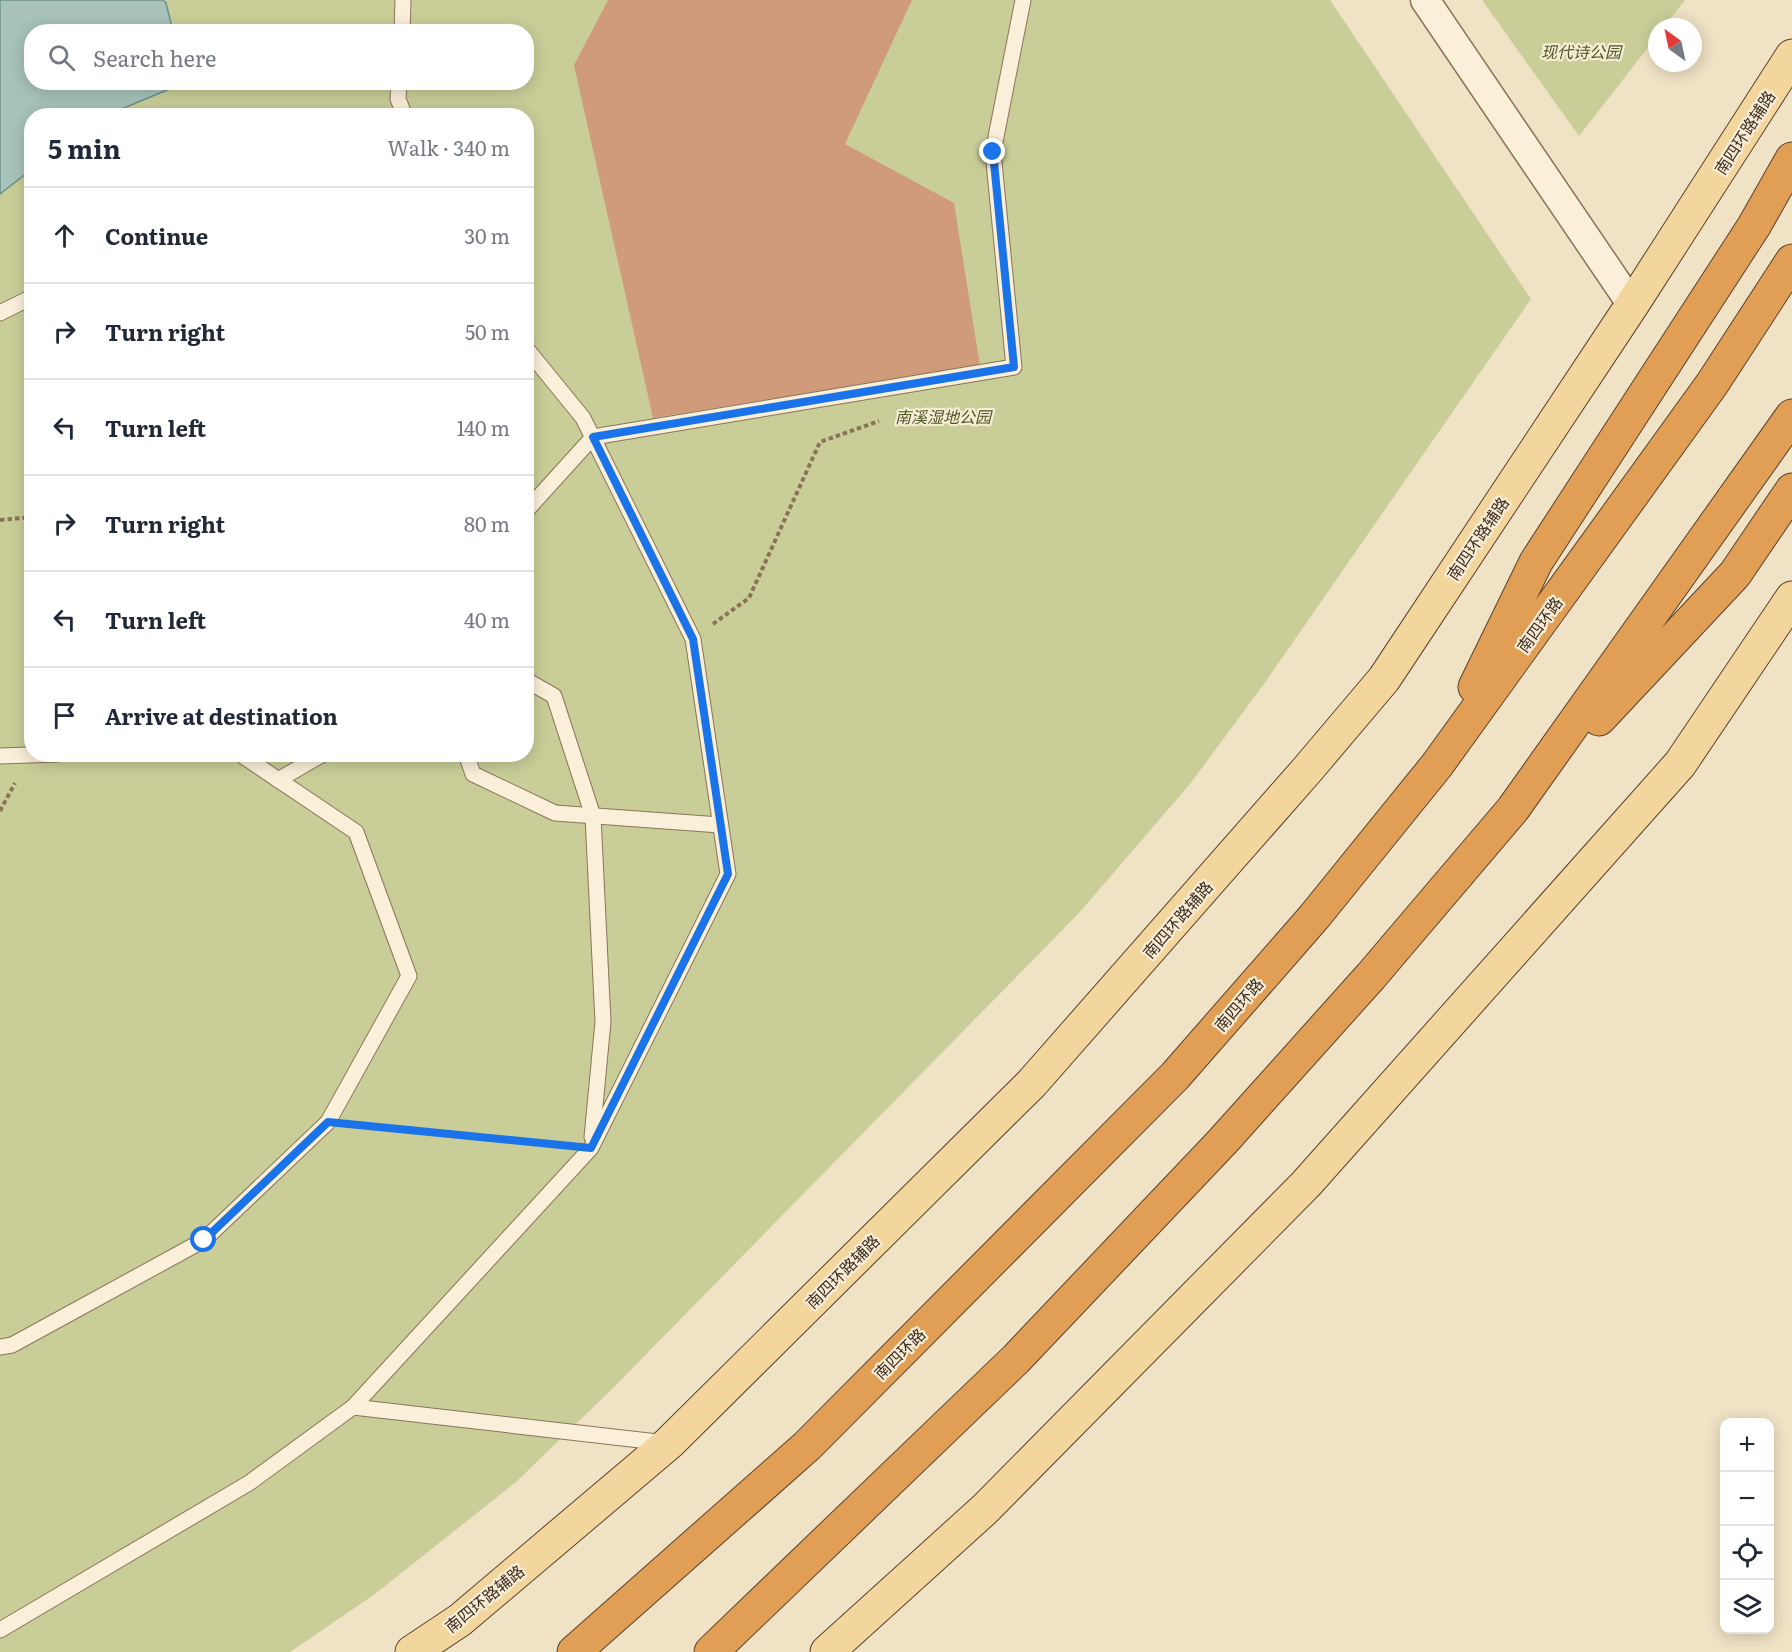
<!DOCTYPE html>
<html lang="en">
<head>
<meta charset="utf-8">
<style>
  :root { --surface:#fff; --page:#f2f2f3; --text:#1f2937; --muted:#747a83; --line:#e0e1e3 }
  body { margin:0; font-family:Literata,"Noto Sans SC",serif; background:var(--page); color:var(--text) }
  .controls { position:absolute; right:18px; bottom:18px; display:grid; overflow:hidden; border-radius:12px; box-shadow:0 3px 15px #0003 }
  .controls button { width:54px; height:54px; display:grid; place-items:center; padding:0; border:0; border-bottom:2px solid var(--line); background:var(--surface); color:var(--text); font:30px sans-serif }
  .compass { position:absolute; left:1648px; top:18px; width:54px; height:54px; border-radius:50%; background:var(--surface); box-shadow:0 3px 15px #0003; rotate:327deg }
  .stop { position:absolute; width:18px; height:18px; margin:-14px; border:4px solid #1a73e8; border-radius:50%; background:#fff }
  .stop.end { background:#1a73e8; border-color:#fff; box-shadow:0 2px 6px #0008 }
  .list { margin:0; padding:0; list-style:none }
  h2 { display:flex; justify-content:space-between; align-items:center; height:78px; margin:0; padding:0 24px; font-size:26px }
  h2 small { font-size:20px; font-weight:400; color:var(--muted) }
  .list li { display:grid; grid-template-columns:39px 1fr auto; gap:18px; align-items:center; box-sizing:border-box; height:96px; padding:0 24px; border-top:2px solid var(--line) }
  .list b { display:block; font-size:22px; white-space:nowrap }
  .list em { font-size:20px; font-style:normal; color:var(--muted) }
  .icon { flex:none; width:33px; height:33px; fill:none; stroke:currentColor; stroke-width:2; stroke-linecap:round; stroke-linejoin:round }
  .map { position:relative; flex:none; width:1792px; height:1652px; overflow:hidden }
  .search { position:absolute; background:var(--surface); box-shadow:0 3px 15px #0003; left:24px; top:24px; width:510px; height:66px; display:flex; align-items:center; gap:15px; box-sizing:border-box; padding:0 21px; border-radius:24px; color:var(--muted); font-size:22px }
  .panel { position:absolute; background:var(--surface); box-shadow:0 3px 15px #0003; left:24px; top:108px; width:510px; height:654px; border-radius:24px }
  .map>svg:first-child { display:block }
  .green { fill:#c9ce98; fill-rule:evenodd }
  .water { fill:#a7c3ba; stroke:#6d9288; stroke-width:1.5 }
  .building { fill:#cf9b7a }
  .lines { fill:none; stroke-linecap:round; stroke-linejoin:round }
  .lane-casing { stroke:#8b735a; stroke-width:17 }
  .street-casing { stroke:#8b735a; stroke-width:31 }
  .primary-casing { stroke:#59412f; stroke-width:35 }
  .highway-casing { stroke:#59412f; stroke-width:35 }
  .path { stroke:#8b735a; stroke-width:4; stroke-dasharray:4.5 3; stroke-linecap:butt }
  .lane { stroke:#faefd9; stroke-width:15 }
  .street { stroke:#faefd9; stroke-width:28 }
  .primary { stroke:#f3d69d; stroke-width:33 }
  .highway { stroke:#e09f54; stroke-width:33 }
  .route { stroke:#1a73e8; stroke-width:8 }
  .labels { text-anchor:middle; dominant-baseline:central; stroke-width:4.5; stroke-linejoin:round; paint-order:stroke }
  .park-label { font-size:16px; font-style:italic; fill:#4c5825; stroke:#f7ecd5 }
  .street-label { font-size:16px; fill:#3b2c1f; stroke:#f7ecd5 }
</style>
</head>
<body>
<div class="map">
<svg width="1792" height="1652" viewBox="0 0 1792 1652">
  <rect width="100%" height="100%" fill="#f0e2c5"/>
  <g class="green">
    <path d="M0,0H1330L1531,299L1264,684L1190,784L1079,913L612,1389L516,1482L375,1594L290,1652H0ZM32,32H526V82H32ZM32,116H526V754H32Z"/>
    <path d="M1482,0H1685L1664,27H1657V36L1579,136Z"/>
  </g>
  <path class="water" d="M0,0H163L166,3L173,31L32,32V82L184,83L107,115L32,116L31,170L0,194Z"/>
  <path class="building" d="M608,0H912L845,144L954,203L980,366L653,418L574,65Z"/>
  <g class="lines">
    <g class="lane-casing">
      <g id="lane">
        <path d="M402,32L403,0"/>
        <path d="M399,82L398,99L405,116"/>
        <path d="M0,313L32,297"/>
        <path d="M526,511L593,437L1014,367L993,152L1023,0"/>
        <path d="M526,680L554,696L593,816L603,1022L592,1137"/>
        <path d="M466,754L473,774L555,813L720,825"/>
        <path d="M0,756L58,754"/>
        <path d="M278,780L323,754"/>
        <path d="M0,1347L12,1345L204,1240L328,1122L409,976L356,832L240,754"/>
        <path d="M353,1407L666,1443"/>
        <path d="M0,1630L249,1483L353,1407L591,1148L728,874L693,639L583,418L526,348"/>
      </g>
    </g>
    <g class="street-casing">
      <path id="street" d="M1425,0L1632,305"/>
    </g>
    <g class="primary-casing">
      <g id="primary">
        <path d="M412,1652L460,1620L669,1443L1032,1083L1307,770L1384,679L1632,305L1792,56"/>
        <path d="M827,1652L985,1509L1306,1184L1680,764L1792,598"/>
      </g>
    </g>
    <g class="highway-casing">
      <g id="highway">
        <path d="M1475,687L1536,562L1754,226L1792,159"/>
        <path d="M1599,719L1735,574L1792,490"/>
        <path d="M574,1652L807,1446L1175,1076L1314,917L1437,765L1712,384L1792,261"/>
        <path d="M711,1652L1016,1359L1223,1141L1371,976L1513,809L1792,416"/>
      </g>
    </g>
    <g class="path">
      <path d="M0,520L32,517"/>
      <path d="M713,624L749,598L820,442L879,421"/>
      <path d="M0,811L15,783"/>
      <path d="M355,1124L557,1145"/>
    </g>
    <use href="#lane" class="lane"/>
    <use href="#street" class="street"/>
    <use href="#primary" class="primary"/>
    <use href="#highway" class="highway"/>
  </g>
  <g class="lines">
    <path class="route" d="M204,1240L328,1122L591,1148L728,874L693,639L593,437L1014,367L993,152"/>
  </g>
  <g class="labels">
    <g class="park-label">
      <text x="1581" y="51">现代诗公园</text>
      <text x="943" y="416">南溪湿地公园</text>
    </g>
    <g class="street-label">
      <text transform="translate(1744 132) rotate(-57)">南四环路辅路</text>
      <text transform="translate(1477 538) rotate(-56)">南四环路辅路</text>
      <text transform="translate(1539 624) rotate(-54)">南四环路</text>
      <text transform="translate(1177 919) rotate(-49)">南四环路辅路</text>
      <text transform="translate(1238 1004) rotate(-49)">南四环路</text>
      <text transform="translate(842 1271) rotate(-45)">南四环路辅路</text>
      <text transform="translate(899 1353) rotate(-45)">南四环路</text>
      <text transform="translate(484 1598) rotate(-39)">南四环路辅路</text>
    </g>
  </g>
</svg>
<div class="controls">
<button>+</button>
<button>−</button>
<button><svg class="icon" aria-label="locate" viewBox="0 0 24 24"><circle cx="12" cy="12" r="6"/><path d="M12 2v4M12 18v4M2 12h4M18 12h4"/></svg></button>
<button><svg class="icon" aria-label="layers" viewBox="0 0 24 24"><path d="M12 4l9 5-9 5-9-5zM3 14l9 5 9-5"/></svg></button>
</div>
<svg class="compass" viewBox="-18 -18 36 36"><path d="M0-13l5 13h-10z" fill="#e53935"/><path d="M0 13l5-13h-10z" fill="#747a83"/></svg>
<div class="stop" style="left:204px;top:1240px"></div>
<div class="stop end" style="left:993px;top:152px"></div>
<div class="search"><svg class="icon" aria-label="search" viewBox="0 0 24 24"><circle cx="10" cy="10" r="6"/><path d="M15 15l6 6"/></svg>Search here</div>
<section class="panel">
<h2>5 min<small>Walk · 340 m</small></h2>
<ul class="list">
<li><svg class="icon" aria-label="ahead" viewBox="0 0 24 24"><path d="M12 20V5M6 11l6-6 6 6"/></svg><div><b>Continue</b></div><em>30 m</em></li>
<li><svg class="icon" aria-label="right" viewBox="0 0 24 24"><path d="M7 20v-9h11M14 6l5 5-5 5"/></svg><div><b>Turn right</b></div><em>50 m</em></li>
<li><svg class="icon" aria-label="left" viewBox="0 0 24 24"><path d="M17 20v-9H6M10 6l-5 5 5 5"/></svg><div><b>Turn left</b></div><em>140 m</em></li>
<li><svg class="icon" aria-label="right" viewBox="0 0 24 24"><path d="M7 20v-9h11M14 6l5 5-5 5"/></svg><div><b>Turn right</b></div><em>80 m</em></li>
<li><svg class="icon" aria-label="left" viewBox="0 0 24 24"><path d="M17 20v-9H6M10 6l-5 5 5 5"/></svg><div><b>Turn left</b></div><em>40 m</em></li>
<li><svg class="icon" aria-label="arrive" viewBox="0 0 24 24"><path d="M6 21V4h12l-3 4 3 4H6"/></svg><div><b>Arrive at destination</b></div></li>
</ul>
</section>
</div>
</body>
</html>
